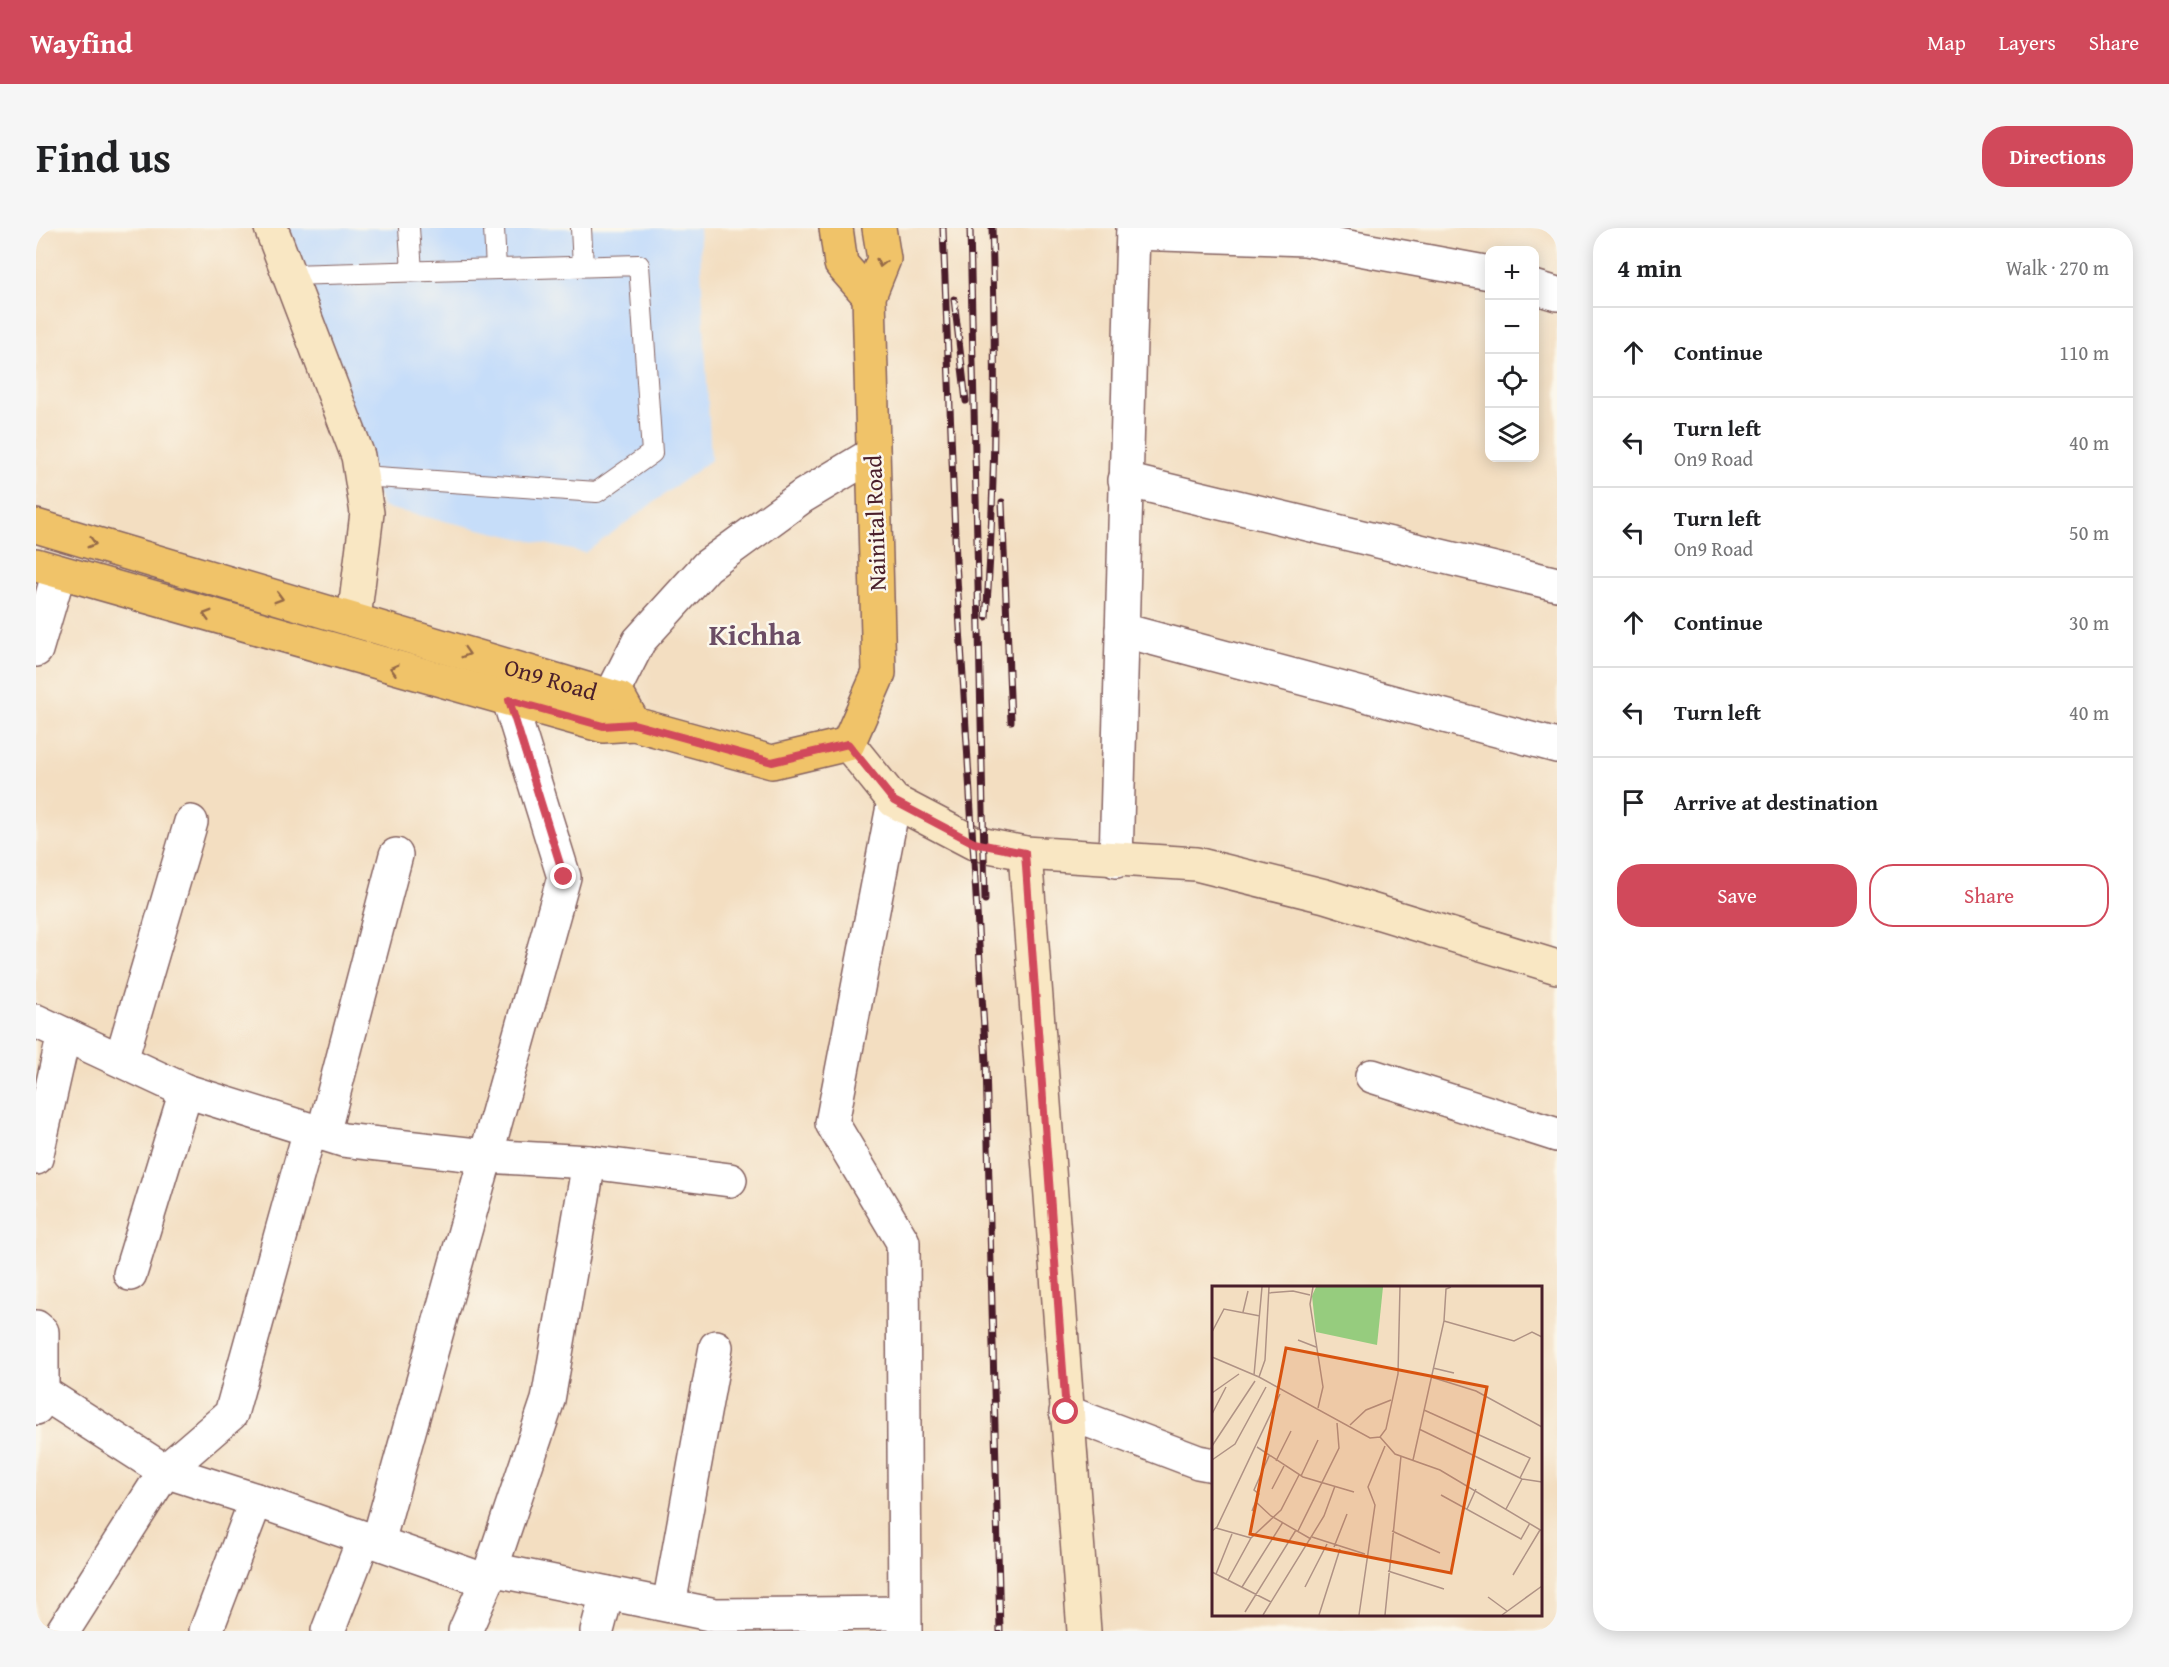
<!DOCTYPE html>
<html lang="en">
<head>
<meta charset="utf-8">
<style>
  :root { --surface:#fff; --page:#f6f6f6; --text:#202124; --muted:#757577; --line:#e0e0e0; --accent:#d1495b }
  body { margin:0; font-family:"Gentium Book Plus",serif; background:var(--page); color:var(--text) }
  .controls { position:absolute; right:18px; top:18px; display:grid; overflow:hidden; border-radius:12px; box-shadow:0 3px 15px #0003 }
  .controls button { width:54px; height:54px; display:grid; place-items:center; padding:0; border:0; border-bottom:2px solid var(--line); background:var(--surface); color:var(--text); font:30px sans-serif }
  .stop { position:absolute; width:18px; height:18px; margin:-14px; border:4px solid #d1495b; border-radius:50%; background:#fff }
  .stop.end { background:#d1495b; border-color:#fff; box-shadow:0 2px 6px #0008 }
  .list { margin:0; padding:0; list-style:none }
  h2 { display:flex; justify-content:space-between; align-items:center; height:78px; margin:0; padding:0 24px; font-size:26px }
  h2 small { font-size:20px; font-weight:400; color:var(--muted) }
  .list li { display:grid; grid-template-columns:39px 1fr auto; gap:18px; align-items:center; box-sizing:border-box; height:90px; padding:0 24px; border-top:2px solid var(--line) }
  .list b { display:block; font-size:22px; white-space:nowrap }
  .list p { margin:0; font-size:20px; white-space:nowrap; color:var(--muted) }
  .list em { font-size:20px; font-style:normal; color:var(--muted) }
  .actions { display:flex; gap:12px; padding:18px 24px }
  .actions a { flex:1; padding:14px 0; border:2px solid var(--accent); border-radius:24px; text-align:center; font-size:21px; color:var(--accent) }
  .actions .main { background:var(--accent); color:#fff }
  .icon { flex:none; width:33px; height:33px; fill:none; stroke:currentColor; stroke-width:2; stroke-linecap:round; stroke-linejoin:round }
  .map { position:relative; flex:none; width:1521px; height:1403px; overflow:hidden; border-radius:24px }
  header { display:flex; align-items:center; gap:36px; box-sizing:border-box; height:84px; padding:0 30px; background:var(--accent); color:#fff }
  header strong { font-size:28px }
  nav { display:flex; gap:33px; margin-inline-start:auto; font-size:21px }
  .intro { display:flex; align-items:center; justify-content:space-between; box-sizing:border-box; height:144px; padding:0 36px }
  h1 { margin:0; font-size:42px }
  .button { padding:15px 27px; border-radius:24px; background:var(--accent); color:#fff; font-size:21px; font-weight:700 }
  main { display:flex; gap:36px; padding:0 36px }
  aside { flex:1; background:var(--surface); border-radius:24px; box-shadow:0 3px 15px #0003 }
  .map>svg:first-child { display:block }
  .built { fill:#c6ddf9 }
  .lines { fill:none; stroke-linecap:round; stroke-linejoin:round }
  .lane-casing { stroke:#856260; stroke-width:22 }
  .street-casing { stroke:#856260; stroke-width:36 }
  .secondary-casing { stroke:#856260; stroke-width:36 }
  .primary-casing { stroke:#856260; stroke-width:36 }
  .lane { stroke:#fff; stroke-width:20 }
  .street { stroke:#fff; stroke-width:33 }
  .secondary { stroke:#f9e7c3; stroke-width:33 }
  .primary { stroke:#f0c369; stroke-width:33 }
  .rail-casing { stroke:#4a1f2b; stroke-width:7 }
  .rail { stroke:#fbf7ec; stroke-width:4.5; stroke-dasharray:14; stroke-linecap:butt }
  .oneway { stroke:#956947 }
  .route { stroke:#d1495b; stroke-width:8 }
  .labels { text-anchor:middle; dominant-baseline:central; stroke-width:5; stroke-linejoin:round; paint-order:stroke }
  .street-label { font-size:24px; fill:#4a1f2b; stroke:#fbf7ec }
  .district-label { font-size:30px; font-weight:bold; fill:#6b4d65; stroke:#fbf7ec }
  .inset-road { fill:none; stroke:#af9285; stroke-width:1.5 }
  .view { fill:#d8530f; fill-opacity:0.15; stroke:#d8530f; stroke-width:3 }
  .inset-edge { fill:none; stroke:#4a1f2b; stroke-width:3 }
</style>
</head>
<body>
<header>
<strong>Wayfind</strong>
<nav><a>Map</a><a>Layers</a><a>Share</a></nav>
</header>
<div class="intro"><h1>Find us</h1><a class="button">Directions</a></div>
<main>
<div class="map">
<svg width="1521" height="1403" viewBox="0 0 1521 1403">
  <rect width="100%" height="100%" fill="#fbf7ec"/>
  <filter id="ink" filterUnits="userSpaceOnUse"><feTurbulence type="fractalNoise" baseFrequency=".0167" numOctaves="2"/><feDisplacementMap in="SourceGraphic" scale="12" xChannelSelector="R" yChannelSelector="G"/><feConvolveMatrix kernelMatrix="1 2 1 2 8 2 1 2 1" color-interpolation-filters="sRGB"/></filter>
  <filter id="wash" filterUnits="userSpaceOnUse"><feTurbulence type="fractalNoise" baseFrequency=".008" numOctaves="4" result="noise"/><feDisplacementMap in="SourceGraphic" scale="24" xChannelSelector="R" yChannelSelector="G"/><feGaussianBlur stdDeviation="1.35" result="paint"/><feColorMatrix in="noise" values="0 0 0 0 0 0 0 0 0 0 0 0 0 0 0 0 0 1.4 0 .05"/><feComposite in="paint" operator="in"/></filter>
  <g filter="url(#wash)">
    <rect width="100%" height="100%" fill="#f3dec1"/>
    <path class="built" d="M252,0H663L675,232L549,325L346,279Z"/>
  </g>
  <g filter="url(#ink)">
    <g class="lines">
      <g class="lane-casing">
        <g id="lane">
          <path d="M373,0L376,43"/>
          <path d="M458,0L460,41"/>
          <path d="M545,0L547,38"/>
          <path d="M253,47L603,37L616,225L561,264L326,248"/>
        </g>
      </g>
      <g class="street-casing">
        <g id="street">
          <path d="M1097,5L1269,11L1454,45"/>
          <path d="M1498,59L1521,66"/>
          <path d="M1089,252L1521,356"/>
          <path d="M1086,402L1521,518"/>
          <path d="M0,422L23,344"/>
          <path d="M575,468L603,413L671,338L767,268L837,226"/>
          <path d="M858,573L796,895L867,1014L869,1403"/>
          <path d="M1080,633L1097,0"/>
          <path d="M0,793L150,863L307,912L449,928L553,934L694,952"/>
          <path d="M85,832L155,594"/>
          <path d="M1336,848L1521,907"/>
          <path d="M287,906L360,627"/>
          <path d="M0,930L28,806"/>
          <path d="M94,1046L150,863"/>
          <path d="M0,1099L6,1104V1164L0,1180"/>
          <path d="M6,1164L129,1243L220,1272L451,1353"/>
          <path d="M1030,1184L1162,1234L1178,1237"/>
          <path d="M342,1314L528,649L473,472"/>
          <path d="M455,1341L679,1387L867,1385"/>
          <path d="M633,1377L680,1119"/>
          <path d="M27,1403L129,1243L195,1186L274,902"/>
          <path d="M170,1403L220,1272"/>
          <path d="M292,1403L328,1310"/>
          <path d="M429,1403L451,1353L512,1172L553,934"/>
          <path d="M561,1403L571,1365"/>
        </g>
      </g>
      <g class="secondary-casing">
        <g id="secondary">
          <path d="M235,0L322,228L331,285L318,391"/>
          <path d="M812,516L858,573L938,615L989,625L1160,636L1289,668L1521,739"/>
          <path d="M989,625L1048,1403"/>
        </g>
      </g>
      <g class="primary-casing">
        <g id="primary">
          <path d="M800,0L805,36L833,68"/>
          <path id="s1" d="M0,298L584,471L598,496"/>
          <path d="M0,337L567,498L598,496L736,534L812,516L843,445L833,68L848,31L843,0"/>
        </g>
      </g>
      <use href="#lane" class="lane"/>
      <use href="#street" class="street"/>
      <use href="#secondary" class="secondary"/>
      <use href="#primary" class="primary"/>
      <g class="rail-casing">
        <g id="rail">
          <path d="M907,0L920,333L950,834L964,1403"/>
          <path d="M934,0L949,672"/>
          <path d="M918,71L930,173"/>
          <path d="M966,274L975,493"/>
          <path d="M950,389C960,259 960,130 956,0"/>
        </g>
      </g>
      <use href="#rail" class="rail"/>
    </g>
    <defs><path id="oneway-chevron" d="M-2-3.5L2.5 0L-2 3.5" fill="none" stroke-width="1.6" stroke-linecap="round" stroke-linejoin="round" transform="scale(1.5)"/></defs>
    <g class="oneway">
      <use href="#oneway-chevron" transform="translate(845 35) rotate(103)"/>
      <use href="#oneway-chevron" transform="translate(56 315) rotate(16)"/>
      <use href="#oneway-chevron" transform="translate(243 370) rotate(16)"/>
      <use href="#oneway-chevron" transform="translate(171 387) rotate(-164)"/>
      <use href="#oneway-chevron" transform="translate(430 425) rotate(17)"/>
      <use href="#oneway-chevron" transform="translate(358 441) rotate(-165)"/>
    </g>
  </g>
  <g class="lines" filter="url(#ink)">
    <path class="route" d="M528,649L473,472L567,498L598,496L736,534L812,516L858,573L938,615L989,625L1030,1184"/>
  </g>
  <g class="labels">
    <g class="street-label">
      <text transform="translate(839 295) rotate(-92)">Nainital Road</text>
      <text stroke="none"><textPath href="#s1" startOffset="537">On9 Road</textPath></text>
    </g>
    <g class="district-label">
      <text x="719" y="406">Kichha</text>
    </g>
  </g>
  <g transform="translate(1176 1058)">
    <rect width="330" height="330" fill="#f3dec1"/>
    <path d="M104,1H171L165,59L104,46L100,10Z" fill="#96cc7e"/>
    <path class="inset-road" d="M101,1L98,18L111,101L106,122M56,7L81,5L98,9M31,26L36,5M232,35L302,55L320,46L330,51M0,46L12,23L48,30M86,54L104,61M0,71L47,91L158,152L168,151L174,143L186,88L188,1M221,82L242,87M42,89L50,1M47,91L53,74L57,1M219,91L264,105L330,141M0,107L27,88M212,124L318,172L308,192M0,128L14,101M138,139L154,124L179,114M207,143L310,193L330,196M168,151L183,168L228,184L330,245M0,160L43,95M45,161L91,191L142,206M0,174L23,158L54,101M201,174L232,35L234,3L239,1M64,175L79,145M89,190L106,154M60,203L72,180M229,209L309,253L318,237M45,217L59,230L99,253M255,223L264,203M294,223L310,193M40,225L47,208L42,204L57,170M4,242L39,252M0,245L5,241L68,108M86,245L127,162L125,137M180,245L228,267M100,251L153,268M122,261L135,228M176,285L232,303M0,286L59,316M4,288L20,248M301,289L328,244M16,294L39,252L69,224L87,189M30,301L71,236M93,301L115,258M276,311L295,325M33,326L84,244M51,329L112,230L123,200M107,329L128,263M147,329L163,219L156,201L173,160M173,329L189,170M290,329L330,300"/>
    <path class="view" d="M74,62L275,101L239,287L38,248Z"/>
    <rect width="330" height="330" class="inset-edge"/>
  </g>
</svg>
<div class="controls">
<button>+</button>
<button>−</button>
<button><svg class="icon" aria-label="locate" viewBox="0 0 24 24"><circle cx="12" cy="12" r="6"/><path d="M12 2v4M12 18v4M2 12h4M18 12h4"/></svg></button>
<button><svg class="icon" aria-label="layers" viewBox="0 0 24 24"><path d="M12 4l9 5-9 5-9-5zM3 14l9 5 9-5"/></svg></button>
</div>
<div class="stop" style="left:1030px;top:1184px"></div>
<div class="stop end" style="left:528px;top:649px"></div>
</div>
<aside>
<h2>4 min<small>Walk · 270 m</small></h2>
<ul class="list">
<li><svg class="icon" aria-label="ahead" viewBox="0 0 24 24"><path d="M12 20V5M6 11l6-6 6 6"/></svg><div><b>Continue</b></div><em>110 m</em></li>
<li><svg class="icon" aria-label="left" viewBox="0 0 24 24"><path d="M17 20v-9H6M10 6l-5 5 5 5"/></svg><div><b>Turn left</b><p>On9 Road</p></div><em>40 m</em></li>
<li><svg class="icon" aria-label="left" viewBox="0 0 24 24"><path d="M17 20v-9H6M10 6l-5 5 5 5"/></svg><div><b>Turn left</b><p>On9 Road</p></div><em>50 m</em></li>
<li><svg class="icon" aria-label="ahead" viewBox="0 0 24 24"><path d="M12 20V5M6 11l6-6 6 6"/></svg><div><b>Continue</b></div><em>30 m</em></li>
<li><svg class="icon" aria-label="left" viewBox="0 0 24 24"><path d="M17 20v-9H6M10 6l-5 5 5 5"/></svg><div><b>Turn left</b></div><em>40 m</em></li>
<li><svg class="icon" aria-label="arrive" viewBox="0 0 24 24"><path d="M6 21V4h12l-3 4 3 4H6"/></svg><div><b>Arrive at destination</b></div></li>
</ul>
<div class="actions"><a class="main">Save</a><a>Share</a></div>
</aside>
</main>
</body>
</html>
